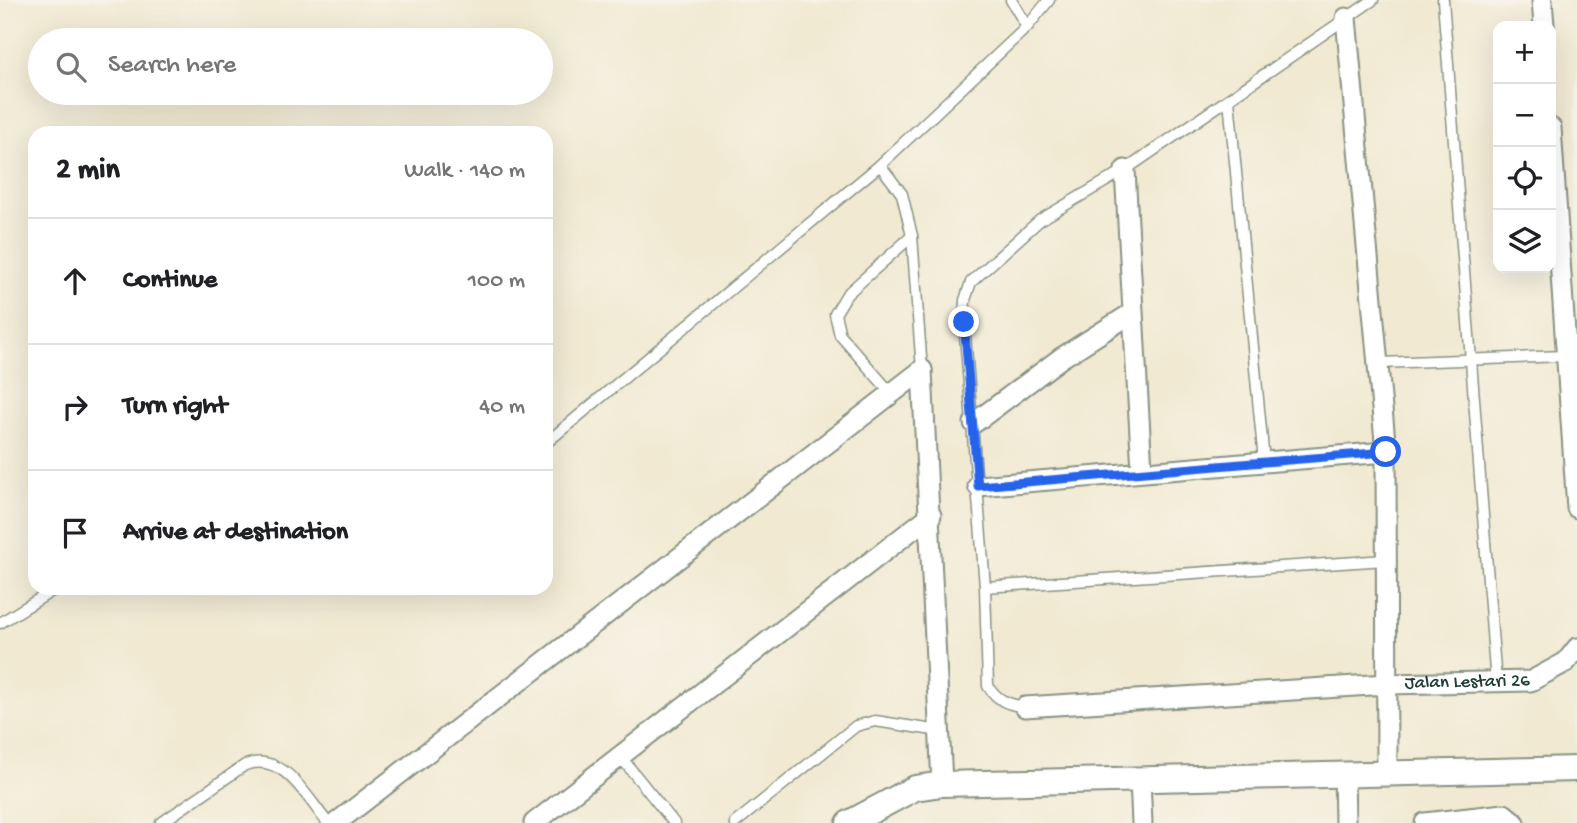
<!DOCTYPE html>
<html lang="en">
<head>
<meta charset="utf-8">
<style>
  :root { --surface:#fff; --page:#f6f6f6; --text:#202124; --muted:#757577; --line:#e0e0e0 }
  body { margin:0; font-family:"Gochi Hand",sans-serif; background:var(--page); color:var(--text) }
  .controls { position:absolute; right:21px; top:21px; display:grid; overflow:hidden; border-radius:14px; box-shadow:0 7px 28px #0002 }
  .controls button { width:63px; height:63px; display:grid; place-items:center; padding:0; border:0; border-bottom:2px solid var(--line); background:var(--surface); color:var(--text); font:35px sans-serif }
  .stop { position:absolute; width:21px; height:21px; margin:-16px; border:5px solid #2563eb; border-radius:50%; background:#fff }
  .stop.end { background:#2563eb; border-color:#fff; box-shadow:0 2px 7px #0008 }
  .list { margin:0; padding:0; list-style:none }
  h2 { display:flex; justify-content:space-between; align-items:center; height:91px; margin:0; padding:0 28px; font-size:30px }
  h2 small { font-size:23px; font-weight:400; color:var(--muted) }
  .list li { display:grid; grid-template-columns:46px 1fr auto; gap:21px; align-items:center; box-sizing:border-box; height:126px; padding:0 28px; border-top:2px solid var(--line) }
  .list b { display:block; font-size:26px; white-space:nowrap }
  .list em { font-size:23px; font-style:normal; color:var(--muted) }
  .icon { flex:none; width:38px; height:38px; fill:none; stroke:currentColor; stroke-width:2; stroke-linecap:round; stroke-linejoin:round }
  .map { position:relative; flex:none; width:1577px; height:823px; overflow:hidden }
  .search { position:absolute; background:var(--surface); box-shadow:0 7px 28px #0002; left:28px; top:28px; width:525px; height:77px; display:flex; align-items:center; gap:18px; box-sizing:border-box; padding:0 24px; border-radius:38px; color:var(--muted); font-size:26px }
  .panel { position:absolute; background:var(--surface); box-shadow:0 7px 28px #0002; left:28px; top:126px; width:525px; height:469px; border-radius:21px }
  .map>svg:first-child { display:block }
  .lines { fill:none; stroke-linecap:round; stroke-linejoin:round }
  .service-casing { stroke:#889383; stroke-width:13 }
  .minor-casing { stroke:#889383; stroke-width:23 }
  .tertiary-casing { stroke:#889383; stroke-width:28 }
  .service { stroke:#fff; stroke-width:10 }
  .minor { stroke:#fff; stroke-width:19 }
  .tertiary { stroke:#fff; stroke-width:24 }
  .route { stroke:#2563eb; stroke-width:9 }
  .labels { text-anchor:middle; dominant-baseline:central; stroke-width:6; stroke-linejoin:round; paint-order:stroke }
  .street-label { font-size:19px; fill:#1f3d34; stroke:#f7f3e8 }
</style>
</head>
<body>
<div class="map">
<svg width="1577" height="823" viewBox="0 0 1577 823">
  <rect width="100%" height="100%" fill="#f7f3e8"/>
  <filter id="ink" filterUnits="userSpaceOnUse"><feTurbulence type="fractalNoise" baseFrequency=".0143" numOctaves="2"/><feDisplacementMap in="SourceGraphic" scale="14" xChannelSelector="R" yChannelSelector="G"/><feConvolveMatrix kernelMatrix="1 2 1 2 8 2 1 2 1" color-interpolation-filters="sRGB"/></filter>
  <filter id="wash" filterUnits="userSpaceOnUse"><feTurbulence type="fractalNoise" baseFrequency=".00686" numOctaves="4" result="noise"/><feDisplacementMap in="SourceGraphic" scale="28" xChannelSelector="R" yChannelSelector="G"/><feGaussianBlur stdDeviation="1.57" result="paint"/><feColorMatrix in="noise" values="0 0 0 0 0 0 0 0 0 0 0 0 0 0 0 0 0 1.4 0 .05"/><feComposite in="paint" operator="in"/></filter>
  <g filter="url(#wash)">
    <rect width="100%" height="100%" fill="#f1e9d2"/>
  </g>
  <g filter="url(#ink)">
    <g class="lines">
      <g class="service-casing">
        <g id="service">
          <path d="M1011,0L1027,27"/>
          <path d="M1443,0L1496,683"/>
          <path d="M1229,100L1264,461"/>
          <path d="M880,165L902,194L912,236L922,370"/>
          <path d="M1380,363L1565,356"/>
          <path d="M892,394L840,335L835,314L847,294L912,236"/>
          <path d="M546,443L880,165L1027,27L1049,0"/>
          <path d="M985,587L1386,560"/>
          <path d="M0,623L57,588"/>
          <path d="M1025,707C1007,704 998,701 988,686L985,587L964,322L965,300L971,282L1040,220L1125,170L1373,0"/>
          <path d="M620,756L674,823"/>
          <path d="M161,823L245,765C284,751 306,797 328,823"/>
          <path d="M735,823L856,726L875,721L940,731"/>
        </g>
      </g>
      <g class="minor-casing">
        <g id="minor">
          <path d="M1542,0L1544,26"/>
          <path d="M1346,18L1386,452L1387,772"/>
          <path d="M1551,128L1577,508"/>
          <path d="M1125,170L1142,470"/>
          <path d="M922,370L942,784"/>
          <path d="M974,423L1061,358L1132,313"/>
          <path d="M978,486L1386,452"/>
          <path id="s1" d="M1025,707L1387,684L1531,681L1566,662L1577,648"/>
          <path d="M1344,773L1345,823"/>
          <path d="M1140,779L1142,823"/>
          <path d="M336,823L922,370"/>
          <path d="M534,823L931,515"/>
          <path d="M1425,823L1504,814L1515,823"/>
        </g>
      </g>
      <g class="tertiary-casing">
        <path id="tertiary" d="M849,823L915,788L942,784L1577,769"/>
      </g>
      <use href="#service" class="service"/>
      <use href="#minor" class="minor"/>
      <use href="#tertiary" class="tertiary"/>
    </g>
  </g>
  <g class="lines" filter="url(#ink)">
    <path class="route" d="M964,322L978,486L1386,452"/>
  </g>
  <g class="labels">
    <g class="street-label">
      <text stroke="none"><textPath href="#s1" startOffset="443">Jalan Lestari 26</textPath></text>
    </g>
  </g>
</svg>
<div class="controls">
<button>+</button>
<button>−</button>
<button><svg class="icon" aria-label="locate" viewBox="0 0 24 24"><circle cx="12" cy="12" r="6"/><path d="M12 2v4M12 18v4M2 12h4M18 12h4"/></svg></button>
<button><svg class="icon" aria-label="layers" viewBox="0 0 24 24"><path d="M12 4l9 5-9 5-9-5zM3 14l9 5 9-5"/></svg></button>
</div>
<div class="stop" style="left:1386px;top:452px"></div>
<div class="stop end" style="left:964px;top:322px"></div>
<div class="search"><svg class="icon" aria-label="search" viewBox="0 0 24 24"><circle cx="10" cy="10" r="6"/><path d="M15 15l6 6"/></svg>Search here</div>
<section class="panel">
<h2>2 min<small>Walk · 140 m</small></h2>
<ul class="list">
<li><svg class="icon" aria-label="ahead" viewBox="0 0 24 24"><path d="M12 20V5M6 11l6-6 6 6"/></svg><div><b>Continue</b></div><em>100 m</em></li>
<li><svg class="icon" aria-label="right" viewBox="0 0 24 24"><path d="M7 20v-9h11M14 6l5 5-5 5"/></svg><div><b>Turn right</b></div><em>40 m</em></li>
<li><svg class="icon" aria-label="arrive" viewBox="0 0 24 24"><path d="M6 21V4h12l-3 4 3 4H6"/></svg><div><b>Arrive at destination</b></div></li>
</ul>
</section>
</div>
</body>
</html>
